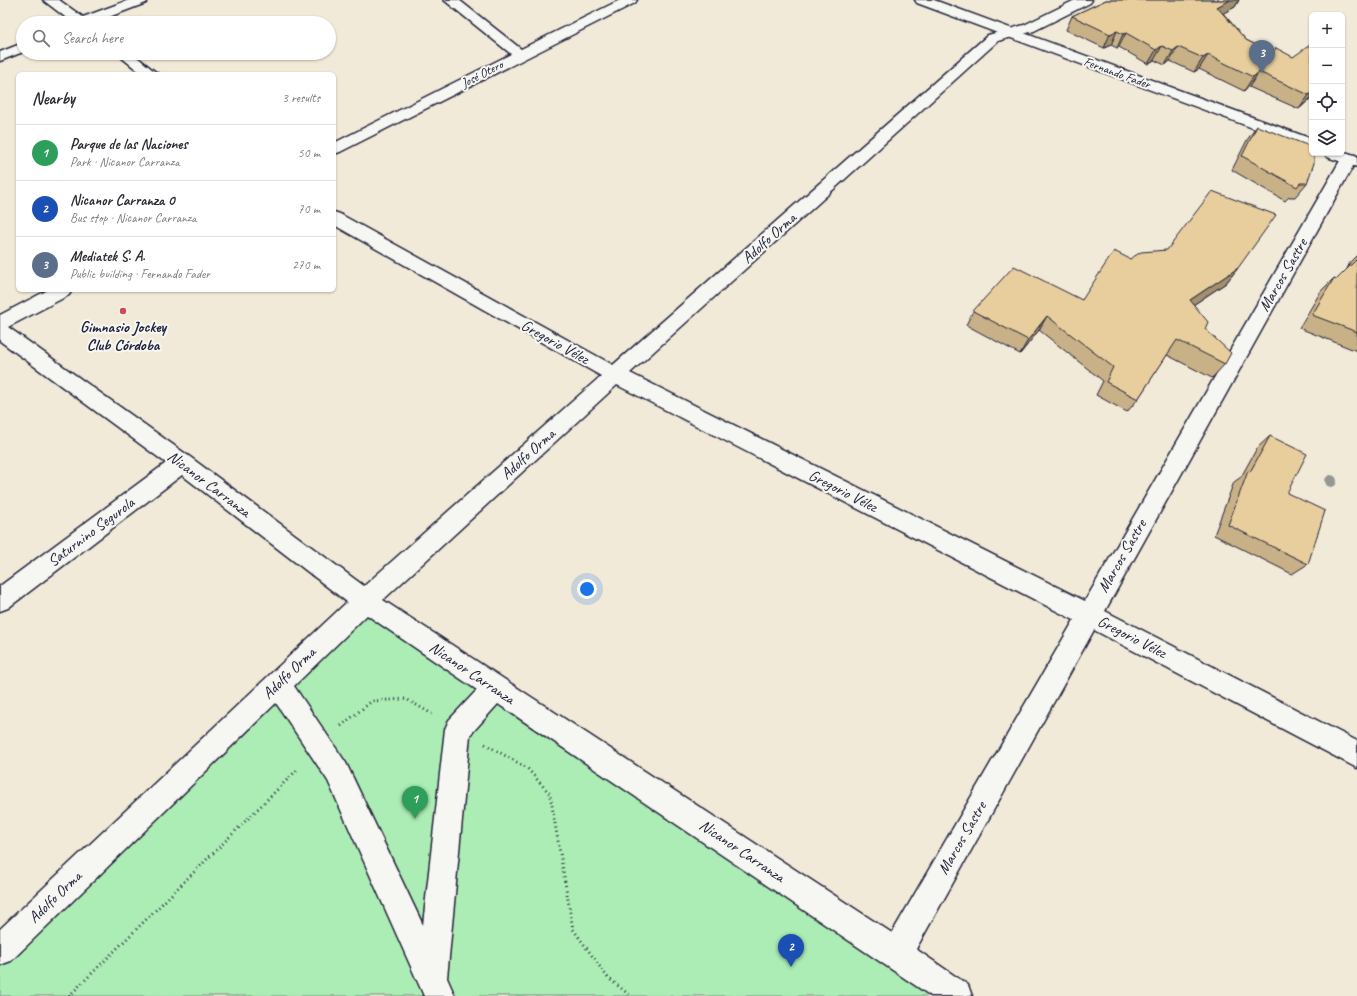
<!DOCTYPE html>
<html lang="en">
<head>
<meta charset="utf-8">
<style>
  :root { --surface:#fff; --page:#f2f2f3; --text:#2b2b33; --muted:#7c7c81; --line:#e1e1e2; --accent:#d1495b }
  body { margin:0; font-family:Caveat,sans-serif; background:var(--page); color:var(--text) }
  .controls { position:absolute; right:12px; top:12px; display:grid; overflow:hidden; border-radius:6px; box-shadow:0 1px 3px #0004 }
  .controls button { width:36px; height:36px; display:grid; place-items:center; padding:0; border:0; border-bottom:1px solid var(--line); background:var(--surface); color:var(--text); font:20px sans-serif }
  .you { position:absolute; left:587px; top:589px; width:14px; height:14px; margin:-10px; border:3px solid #fff; border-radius:50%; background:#1a73e8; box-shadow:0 0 0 6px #1a73e833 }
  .badge { display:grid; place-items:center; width:26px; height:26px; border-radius:50%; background:var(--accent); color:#fff; font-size:13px; font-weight:700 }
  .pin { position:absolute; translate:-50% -33px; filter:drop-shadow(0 1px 2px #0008) }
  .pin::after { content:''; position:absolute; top:21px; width:14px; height:12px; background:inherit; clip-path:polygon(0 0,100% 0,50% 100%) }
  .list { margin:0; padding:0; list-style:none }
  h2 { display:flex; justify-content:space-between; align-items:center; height:52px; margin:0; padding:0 16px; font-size:17px }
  h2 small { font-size:13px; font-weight:400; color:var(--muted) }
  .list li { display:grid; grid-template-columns:26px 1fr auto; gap:12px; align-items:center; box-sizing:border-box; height:56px; padding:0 16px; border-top:1px solid var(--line) }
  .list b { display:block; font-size:15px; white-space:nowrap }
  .list p { margin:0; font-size:13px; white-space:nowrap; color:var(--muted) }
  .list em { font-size:13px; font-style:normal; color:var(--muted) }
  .icon { flex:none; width:22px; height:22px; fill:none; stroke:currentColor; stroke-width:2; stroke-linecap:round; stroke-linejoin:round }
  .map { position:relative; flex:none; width:1357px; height:996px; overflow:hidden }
  .search { position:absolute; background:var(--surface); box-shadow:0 1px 3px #0004; left:16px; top:16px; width:320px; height:44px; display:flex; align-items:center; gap:10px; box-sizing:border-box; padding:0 14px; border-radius:22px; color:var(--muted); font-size:15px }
  .panel { position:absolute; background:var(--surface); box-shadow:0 1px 3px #0004; left:16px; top:72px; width:320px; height:220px; border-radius:6px }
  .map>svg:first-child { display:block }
  .green { fill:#acedb5; stroke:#678878 }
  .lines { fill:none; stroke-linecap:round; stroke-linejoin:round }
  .street-casing { stroke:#22223b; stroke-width:3 }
  .secondary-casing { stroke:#22223b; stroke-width:3 }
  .path { stroke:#22223b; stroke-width:3; stroke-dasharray:1 3.5; stroke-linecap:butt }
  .street { fill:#f6f6f2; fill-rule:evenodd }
  .secondary { fill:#f6f6f2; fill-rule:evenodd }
  .tree { fill:#929893 }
  .wall { fill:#c8b187; stroke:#22223b }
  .shaded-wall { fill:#a2906e; stroke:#22223b }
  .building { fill:#e8ce9d; stroke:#22223b }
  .poi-dot { fill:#d1495b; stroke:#f6f6f2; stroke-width:1.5 }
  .labels { text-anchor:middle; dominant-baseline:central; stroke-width:4; stroke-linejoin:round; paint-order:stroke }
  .far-street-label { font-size:13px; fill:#22223b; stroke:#f6f6f2 }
  .street-label { font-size:16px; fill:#22223b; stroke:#f6f6f2 }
  .poi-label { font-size:16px; font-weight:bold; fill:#22223b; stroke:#f6f6f2 }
</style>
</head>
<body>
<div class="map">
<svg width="1357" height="996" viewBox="0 0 1357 996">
  <rect width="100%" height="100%" fill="#f2ead8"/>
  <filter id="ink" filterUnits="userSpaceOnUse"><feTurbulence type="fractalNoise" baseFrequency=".025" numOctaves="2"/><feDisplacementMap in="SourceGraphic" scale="8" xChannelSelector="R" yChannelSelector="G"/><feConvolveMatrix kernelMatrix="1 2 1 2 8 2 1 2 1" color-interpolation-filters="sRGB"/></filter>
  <g filter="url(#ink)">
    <path class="green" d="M365,601L957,996H0V950Z"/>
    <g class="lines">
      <g class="street-casing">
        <g id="street">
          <path d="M43,0H59L83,17L129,0H148L146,3L93,23H73Z"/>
          <path d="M444,0H459L521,49L620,0H637L635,3L340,152L334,154V143L511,54Z"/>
          <path d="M1075,0H1092L1090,3L1034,31L998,41L630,373L1085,601L1341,159L1343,155L1349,154L1355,155L1357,159L1105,611L1357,741V768L1094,630L916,949L968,985L972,996H931L498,704L470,735L447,978L455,996H424L328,781L276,703L11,961L0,965V929L347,602L182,475L8,608L0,611V586L166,463L0,341V315L48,290H72L69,295L8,327L190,457L364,586L601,376L334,225V212L340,214L613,365L988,35L1024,25ZM617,385L1074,620L892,933L383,600ZM367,615L477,690L449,720L445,729L423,925L346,763L294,686Z"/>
          <path d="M23,43V52L0,61V52Z"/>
          <path d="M116,53H132L158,74H142Z"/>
        </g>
      </g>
      <g class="secondary-casing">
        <g id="secondary">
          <path d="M915,0H934L1312,139V150L917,3Z"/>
          <path d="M1342,151L1357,156V167L1327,157L1325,153H1342Z"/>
        </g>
      </g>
      <g class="path">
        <path d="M341,726L372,701L406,699L432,714"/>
        <path d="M485,744L527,768L550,794L573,929L608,978L631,996"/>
        <path d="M69,996L299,768"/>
      </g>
      <use href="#street" class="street"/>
      <use href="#secondary" class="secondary"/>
    </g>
    <circle class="tree" cx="1331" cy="481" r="6"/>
    <g class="wall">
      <path d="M1106,0H1239L1235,7L1223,13L1246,40L1272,53L1293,57L1312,51V97L1299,109L1249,87L1244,91L1199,69L1194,72L1170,61L1165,65L1154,60L1148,64L1119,47L1117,48L1111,45L1104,48L1066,30L1072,16Z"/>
      <path d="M1257,126L1307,183L1295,197H1289L1285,201L1232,170L1247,140Z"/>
      <path d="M1357,255V351L1299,328L1321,291L1334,278L1337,279L1347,269L1350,262Z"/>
      <path d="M1130,259L1238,268L1226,283L1193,305L1205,329L1225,364L1212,378L1167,355L1138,399L1127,412L1096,395L1103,381L1039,330L1020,354L966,325L973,311L1082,300Z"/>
      <path d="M1270,436L1308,564L1292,574L1214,535L1234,482L1241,477L1257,448Z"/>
    </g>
    <g class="shaded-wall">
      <path d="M1230,0H1239L1235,7L1209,21L1217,7Z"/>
      <path d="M1117,31L1111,45L1104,48L1110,34Z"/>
      <path d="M1126,33L1119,47L1117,48L1123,34Z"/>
      <path d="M1162,46L1154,60L1148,64L1156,50Z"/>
      <path d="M1178,47L1170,61L1165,65L1173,51Z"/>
      <path d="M1208,55L1199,69L1194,72L1203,58Z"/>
      <path d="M1259,72L1249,87L1244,91L1253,77Z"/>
      <path d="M1312,93V97L1299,109L1309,95Z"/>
      <path d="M1238,268L1226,283L1178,315L1190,300Z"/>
      <path d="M1047,316L1039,330L1020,354L1028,340Z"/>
    </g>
    <g class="building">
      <path d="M1106,0H1230L1217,7L1246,40L1272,53L1276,48L1293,57L1310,45L1312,51V93L1309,95L1259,72L1253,77L1208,55L1203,58L1178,47L1173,51L1162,46L1156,50L1126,33L1123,34L1117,31L1110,34L1072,16Z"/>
      <path d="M1257,126L1312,147V153H1314V163L1307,183H1300L1297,187L1242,156Z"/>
      <path d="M1212,191L1276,215L1238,268L1190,300L1208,322L1205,329L1231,353L1225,364L1177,340L1138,399L1106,382L1113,367L1047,316L1028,340L973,311L1014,266L1082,300L1114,251L1130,259L1141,252L1167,250Z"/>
      <path d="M1357,259V332L1312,315L1334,278L1337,279Z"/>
      <path d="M1270,436L1307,454L1287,493L1325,511L1308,564L1228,525L1248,471L1250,472Z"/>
    </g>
  </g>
  <circle class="poi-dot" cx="123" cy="311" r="4"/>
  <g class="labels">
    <g class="far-street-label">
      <text transform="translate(1117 73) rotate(20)">Fernando Fader</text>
      <text transform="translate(482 74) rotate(-27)">José Otero</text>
    </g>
    <g class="street-label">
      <text transform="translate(769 238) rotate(-42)">Adolfo Orma</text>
      <text transform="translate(1283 275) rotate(-60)">Marcos Sastre</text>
      <text transform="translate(555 342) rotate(29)">Gregorio Vélez</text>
      <text transform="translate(528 454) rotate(-42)">Adolfo Orma</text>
      <text transform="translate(209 484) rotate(37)">Nicanor Carranza</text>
      <text transform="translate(843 491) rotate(27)">Gregorio Vélez</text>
      <text transform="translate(91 532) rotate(-37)">Saturnino Segurola</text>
      <text transform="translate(1122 556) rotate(-60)">Marcos Sastre</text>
      <text transform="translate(1132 637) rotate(27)">Gregorio Vélez</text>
      <text transform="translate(289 673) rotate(-44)">Adolfo Orma</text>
      <text transform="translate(472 673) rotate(34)">Nicanor Carranza</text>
      <text transform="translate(962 838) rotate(-60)">Marcos Sastre</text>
      <text transform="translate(742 851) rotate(34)">Nicanor Carranza</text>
      <text transform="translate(55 897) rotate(-44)">Adolfo Orma</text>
    </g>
    <g class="poi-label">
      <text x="123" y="327">Gimnasio Jockey<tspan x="123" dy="18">Club Córdoba</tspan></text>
    </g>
  </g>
</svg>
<div class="controls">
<button>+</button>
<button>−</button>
<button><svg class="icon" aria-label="locate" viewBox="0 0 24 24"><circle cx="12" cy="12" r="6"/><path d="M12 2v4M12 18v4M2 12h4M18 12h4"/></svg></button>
<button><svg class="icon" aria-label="layers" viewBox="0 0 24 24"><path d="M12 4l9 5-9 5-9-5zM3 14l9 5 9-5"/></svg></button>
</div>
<div class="you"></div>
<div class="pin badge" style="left:415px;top:819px;background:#2e9e5b">1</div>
<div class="pin badge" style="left:791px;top:967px;background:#1a4fb4">2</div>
<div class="pin badge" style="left:1262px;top:73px;background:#5c6f8a">3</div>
<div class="search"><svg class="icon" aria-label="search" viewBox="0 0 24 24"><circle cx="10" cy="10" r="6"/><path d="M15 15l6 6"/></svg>Search here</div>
<section class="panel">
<h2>Nearby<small>3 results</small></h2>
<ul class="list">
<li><span class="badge" style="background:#2e9e5b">1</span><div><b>Parque de las Naciones</b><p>Park · Nicanor Carranza</p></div><em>50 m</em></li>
<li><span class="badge" style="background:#1a4fb4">2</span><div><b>Nicanor Carranza 0</b><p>Bus stop · Nicanor Carranza</p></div><em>70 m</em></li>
<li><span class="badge" style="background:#5c6f8a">3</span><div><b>Mediatek S. A.</b><p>Public building · Fernando Fader</p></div><em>270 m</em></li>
</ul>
</section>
</div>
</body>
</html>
